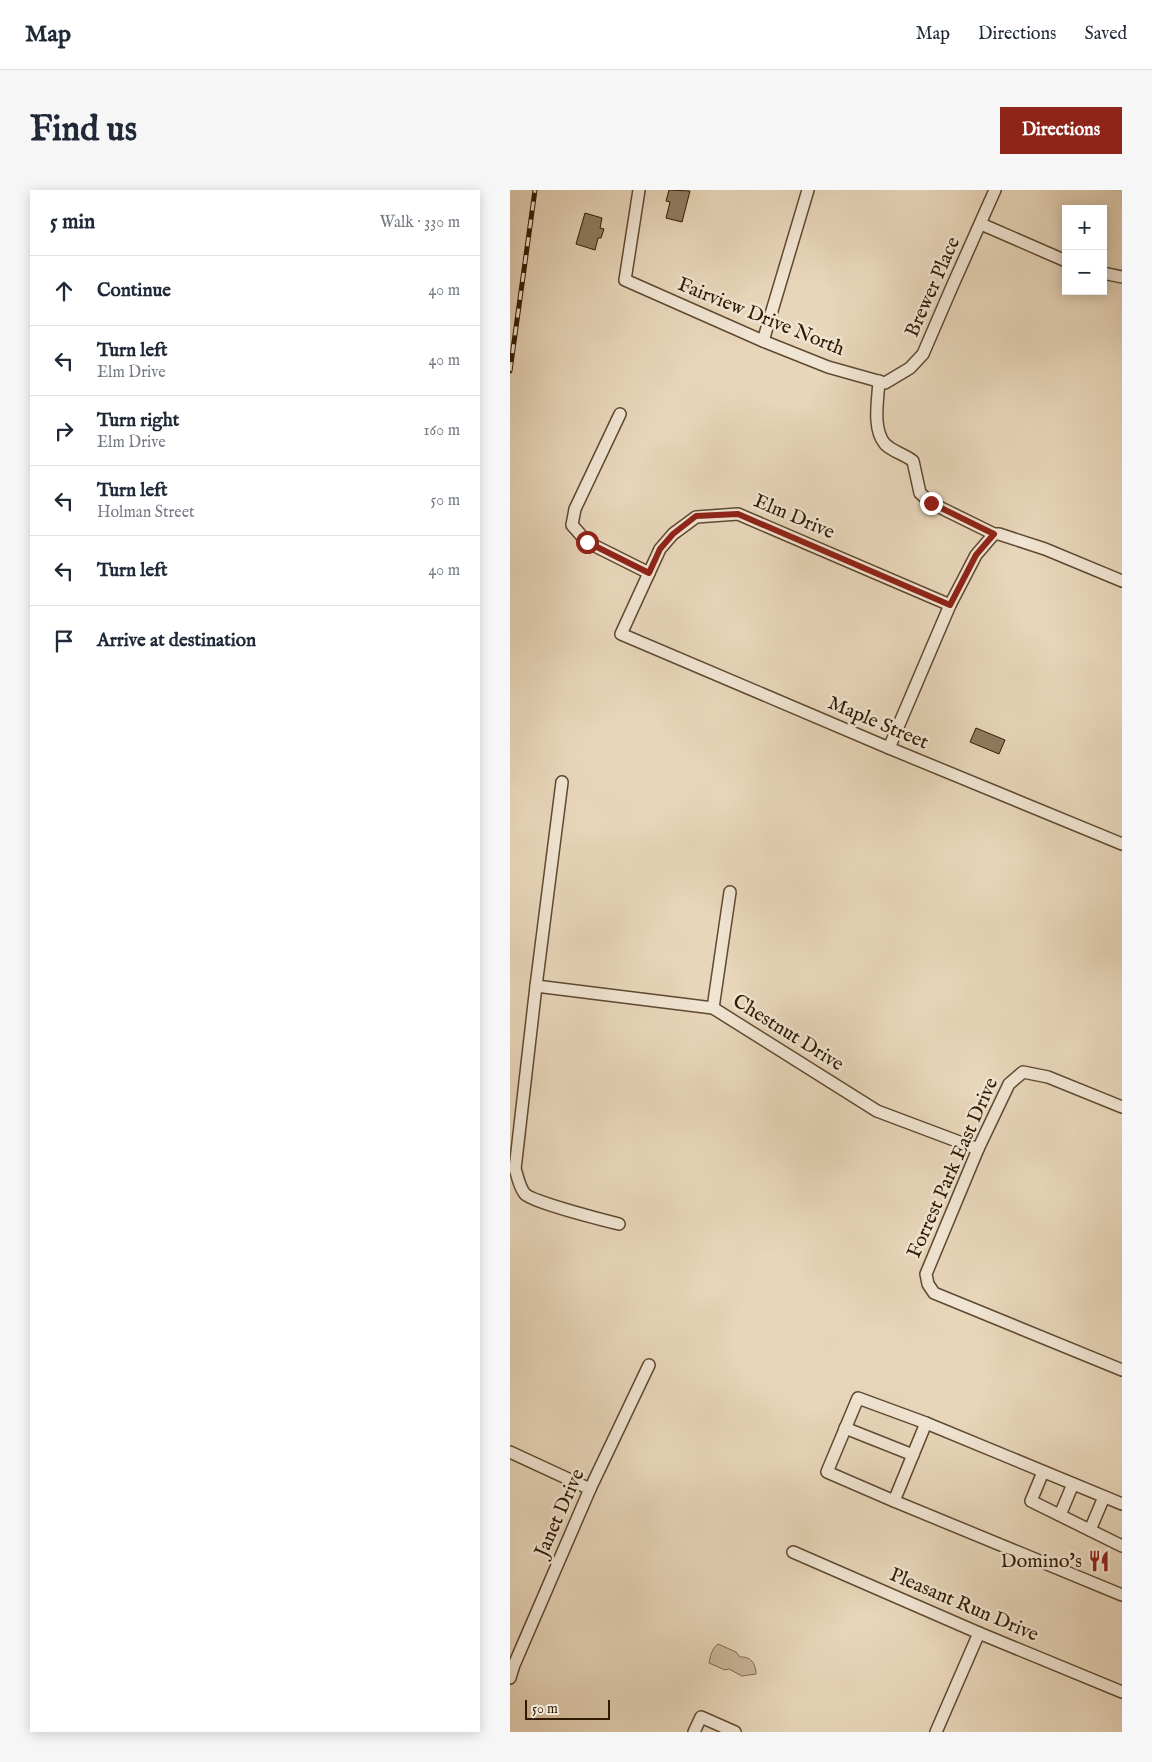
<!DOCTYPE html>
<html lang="en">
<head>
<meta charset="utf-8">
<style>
  :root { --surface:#fff; --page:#f6f6f7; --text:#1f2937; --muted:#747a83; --line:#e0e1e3; --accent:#8f2418 }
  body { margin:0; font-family:"IM FELL English",serif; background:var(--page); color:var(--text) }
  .controls { position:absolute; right:15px; top:15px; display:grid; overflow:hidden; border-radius:0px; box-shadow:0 2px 12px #0003 }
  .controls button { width:45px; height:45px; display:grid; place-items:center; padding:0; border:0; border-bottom:1px solid var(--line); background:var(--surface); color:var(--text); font:25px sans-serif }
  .scale { position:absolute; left:15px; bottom:12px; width:85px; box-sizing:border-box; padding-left:5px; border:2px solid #311a02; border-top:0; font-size:14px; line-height:18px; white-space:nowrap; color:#311a02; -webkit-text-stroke:4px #f0e4d2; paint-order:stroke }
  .stop { position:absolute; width:15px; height:15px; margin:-11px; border:4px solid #8f2418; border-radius:50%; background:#fff }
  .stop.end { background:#8f2418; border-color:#fff; box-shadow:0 1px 5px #0008 }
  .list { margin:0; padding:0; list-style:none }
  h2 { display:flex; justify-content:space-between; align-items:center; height:65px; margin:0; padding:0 20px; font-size:21px }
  h2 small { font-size:16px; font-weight:400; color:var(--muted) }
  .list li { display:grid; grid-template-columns:32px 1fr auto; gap:15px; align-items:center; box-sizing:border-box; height:70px; padding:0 20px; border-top:1px solid var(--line) }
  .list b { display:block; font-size:19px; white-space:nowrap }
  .list p { margin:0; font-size:16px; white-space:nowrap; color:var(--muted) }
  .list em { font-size:16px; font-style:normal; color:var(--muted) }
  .icon { flex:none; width:28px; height:28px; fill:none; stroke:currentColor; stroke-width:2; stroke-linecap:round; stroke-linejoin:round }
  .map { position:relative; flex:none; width:612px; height:1542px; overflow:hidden; border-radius:0px }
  header { display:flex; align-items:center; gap:30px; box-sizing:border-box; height:70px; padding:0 25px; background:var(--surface); border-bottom:1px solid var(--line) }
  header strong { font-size:24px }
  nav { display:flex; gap:28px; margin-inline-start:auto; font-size:18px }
  .intro { display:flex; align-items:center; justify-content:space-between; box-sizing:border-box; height:120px; padding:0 30px }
  h1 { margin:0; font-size:35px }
  .button { padding:12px 22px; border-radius:0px; background:var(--accent); color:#fff; font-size:18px; font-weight:700 }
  main { display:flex; gap:30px; padding:0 30px }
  aside { flex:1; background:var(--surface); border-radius:0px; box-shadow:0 2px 12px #0003 }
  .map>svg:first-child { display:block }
  .green { fill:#c9b69b; stroke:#7d684e }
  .building { fill:#907c62; stroke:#311a02 }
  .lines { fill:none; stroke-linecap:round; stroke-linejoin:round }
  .minor-casing { stroke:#5f4930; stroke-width:14 }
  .minor { stroke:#f0e4d2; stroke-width:11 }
  .rail-casing { stroke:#311a02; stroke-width:5 }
  .rail { stroke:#f0e4d2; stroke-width:3; stroke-dasharray:9; stroke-linecap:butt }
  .route { stroke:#8f2418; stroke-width:6 }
  .labels { text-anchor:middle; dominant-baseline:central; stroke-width:5; stroke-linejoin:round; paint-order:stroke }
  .street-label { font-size:20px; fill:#311a02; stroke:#f0e4d2 }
  .poi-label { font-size:20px; fill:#311a02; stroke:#f0e4d2; text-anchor:end }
</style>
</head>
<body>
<header>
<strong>Map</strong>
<nav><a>Map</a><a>Directions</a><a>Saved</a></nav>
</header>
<div class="intro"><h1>Find us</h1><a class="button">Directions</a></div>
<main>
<aside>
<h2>5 min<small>Walk · 330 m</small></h2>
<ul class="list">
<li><svg class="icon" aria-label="ahead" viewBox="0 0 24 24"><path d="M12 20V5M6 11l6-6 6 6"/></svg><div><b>Continue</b></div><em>40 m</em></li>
<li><svg class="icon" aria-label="left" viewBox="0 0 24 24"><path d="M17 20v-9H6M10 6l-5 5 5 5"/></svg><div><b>Turn left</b><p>Elm Drive</p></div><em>40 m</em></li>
<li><svg class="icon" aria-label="right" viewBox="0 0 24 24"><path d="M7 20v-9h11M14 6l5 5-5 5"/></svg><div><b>Turn right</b><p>Elm Drive</p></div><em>160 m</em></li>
<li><svg class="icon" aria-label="left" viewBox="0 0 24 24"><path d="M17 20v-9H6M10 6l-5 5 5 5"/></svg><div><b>Turn left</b><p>Holman Street</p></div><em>50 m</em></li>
<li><svg class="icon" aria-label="left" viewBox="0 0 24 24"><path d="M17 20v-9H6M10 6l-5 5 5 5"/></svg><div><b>Turn left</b></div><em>40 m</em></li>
<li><svg class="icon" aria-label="arrive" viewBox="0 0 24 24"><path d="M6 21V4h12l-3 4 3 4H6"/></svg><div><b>Arrive at destination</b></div></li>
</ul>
</aside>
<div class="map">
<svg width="612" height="1542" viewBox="0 0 612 1542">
  <rect width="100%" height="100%" fill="#e8d6ba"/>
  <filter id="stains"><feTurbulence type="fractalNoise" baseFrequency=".004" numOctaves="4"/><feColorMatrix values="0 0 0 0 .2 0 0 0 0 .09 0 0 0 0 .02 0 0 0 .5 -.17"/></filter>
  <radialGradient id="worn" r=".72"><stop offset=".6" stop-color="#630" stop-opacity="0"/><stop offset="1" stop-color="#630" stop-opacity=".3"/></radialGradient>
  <path class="green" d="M208,1454L226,1462L230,1467C240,1466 246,1473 246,1484L232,1486L219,1479L215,1480L199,1473C200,1467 202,1458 208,1454Z"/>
  <g class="building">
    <path d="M159,0L180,1L172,32L156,28L160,12L156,11Z"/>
    <path d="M75,23L92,28L90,38L94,39L91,48H88L85,60L66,54Z"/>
    <path d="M466,538L495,550L489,564L460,552Z"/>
  </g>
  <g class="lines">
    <g class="minor-casing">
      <g id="minor">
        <path d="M129,0L115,90L253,151L318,177L375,193L400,178L413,164L441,99L485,0"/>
        <path d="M471,34L556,71"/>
        <path d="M593,83L612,87"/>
        <path d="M253,151L298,0"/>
        <path d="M369,191C368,210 362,239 375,254C383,262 394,264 403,271L410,303L421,313L484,344H489L535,359L612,391"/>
        <path d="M110,224L65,319L62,335L77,352L139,383"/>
        <path d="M440,415L228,324L186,327L163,344L150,359L111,444L379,558L612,654"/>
        <path d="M379,558L440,415L466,365L484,344"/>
        <path d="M52,592L26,796L5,979C8,987 9,997 15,1004C23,1012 93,1030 109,1034"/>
        <path d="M26,796L203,818L367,921L468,959"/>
        <path d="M203,818L220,702"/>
        <path d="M612,917L538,887L513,882L499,894L468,959L416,1084L418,1094L424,1103L612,1180"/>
        <path d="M416,1233L384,1311L612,1405"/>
        <path d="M335,1238L403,1265"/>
        <path d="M0,1262L80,1299"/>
        <path d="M533,1282L521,1311L612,1356"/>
        <path d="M384,1311L317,1282L348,1208L416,1233L612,1314"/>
        <path d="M550,1325L563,1294"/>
        <path d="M580,1340L594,1307"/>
        <path d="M283,1362L469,1443L612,1502"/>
        <path d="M0,1488L4,1475L80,1299L139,1175"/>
        <path d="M184,1542L191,1527L225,1542"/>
        <path d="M426,1542L469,1443"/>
      </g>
    </g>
    <use href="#minor" class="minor"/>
    <g class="rail-casing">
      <path id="rail" d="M0,181L25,0"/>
    </g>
    <use href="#rail" class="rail"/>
  </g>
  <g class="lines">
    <path class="route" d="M77,352L139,383L150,359L163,344L186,326L228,324L440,415L466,365L484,344L421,313"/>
  </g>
  <defs>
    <g id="restaurant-bare" transform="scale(1.725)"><path d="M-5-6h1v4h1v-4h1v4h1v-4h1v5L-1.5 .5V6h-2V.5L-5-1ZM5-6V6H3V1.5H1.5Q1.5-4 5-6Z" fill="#8f2418" stroke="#f0e4d2" stroke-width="2.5" paint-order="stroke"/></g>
  </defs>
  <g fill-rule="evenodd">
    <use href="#restaurant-bare" x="589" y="1371"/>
  </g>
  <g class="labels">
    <g class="street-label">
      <text transform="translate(423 97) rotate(-66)">Brewer Place</text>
      <text transform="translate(251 127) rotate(22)">Fairview Drive North</text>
      <text transform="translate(284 327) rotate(23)">Elm Drive</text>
      <text transform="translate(368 533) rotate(23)">Maple Street</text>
      <text transform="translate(278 843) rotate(32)">Chestnut Drive</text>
      <text transform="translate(443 978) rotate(-66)">Forrest Park East Drive</text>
      <text transform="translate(50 1323) rotate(-66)">Janet Drive</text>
      <text transform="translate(454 1415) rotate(23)">Pleasant Run Drive</text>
    </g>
    <g class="poi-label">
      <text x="572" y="1371">Domino's</text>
    </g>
  </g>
  <rect width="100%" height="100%" filter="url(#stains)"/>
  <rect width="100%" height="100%" fill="url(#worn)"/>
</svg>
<div class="controls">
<button>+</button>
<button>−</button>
</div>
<div class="scale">50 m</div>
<div class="stop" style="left:77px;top:352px"></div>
<div class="stop end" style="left:421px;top:313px"></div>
</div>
</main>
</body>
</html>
